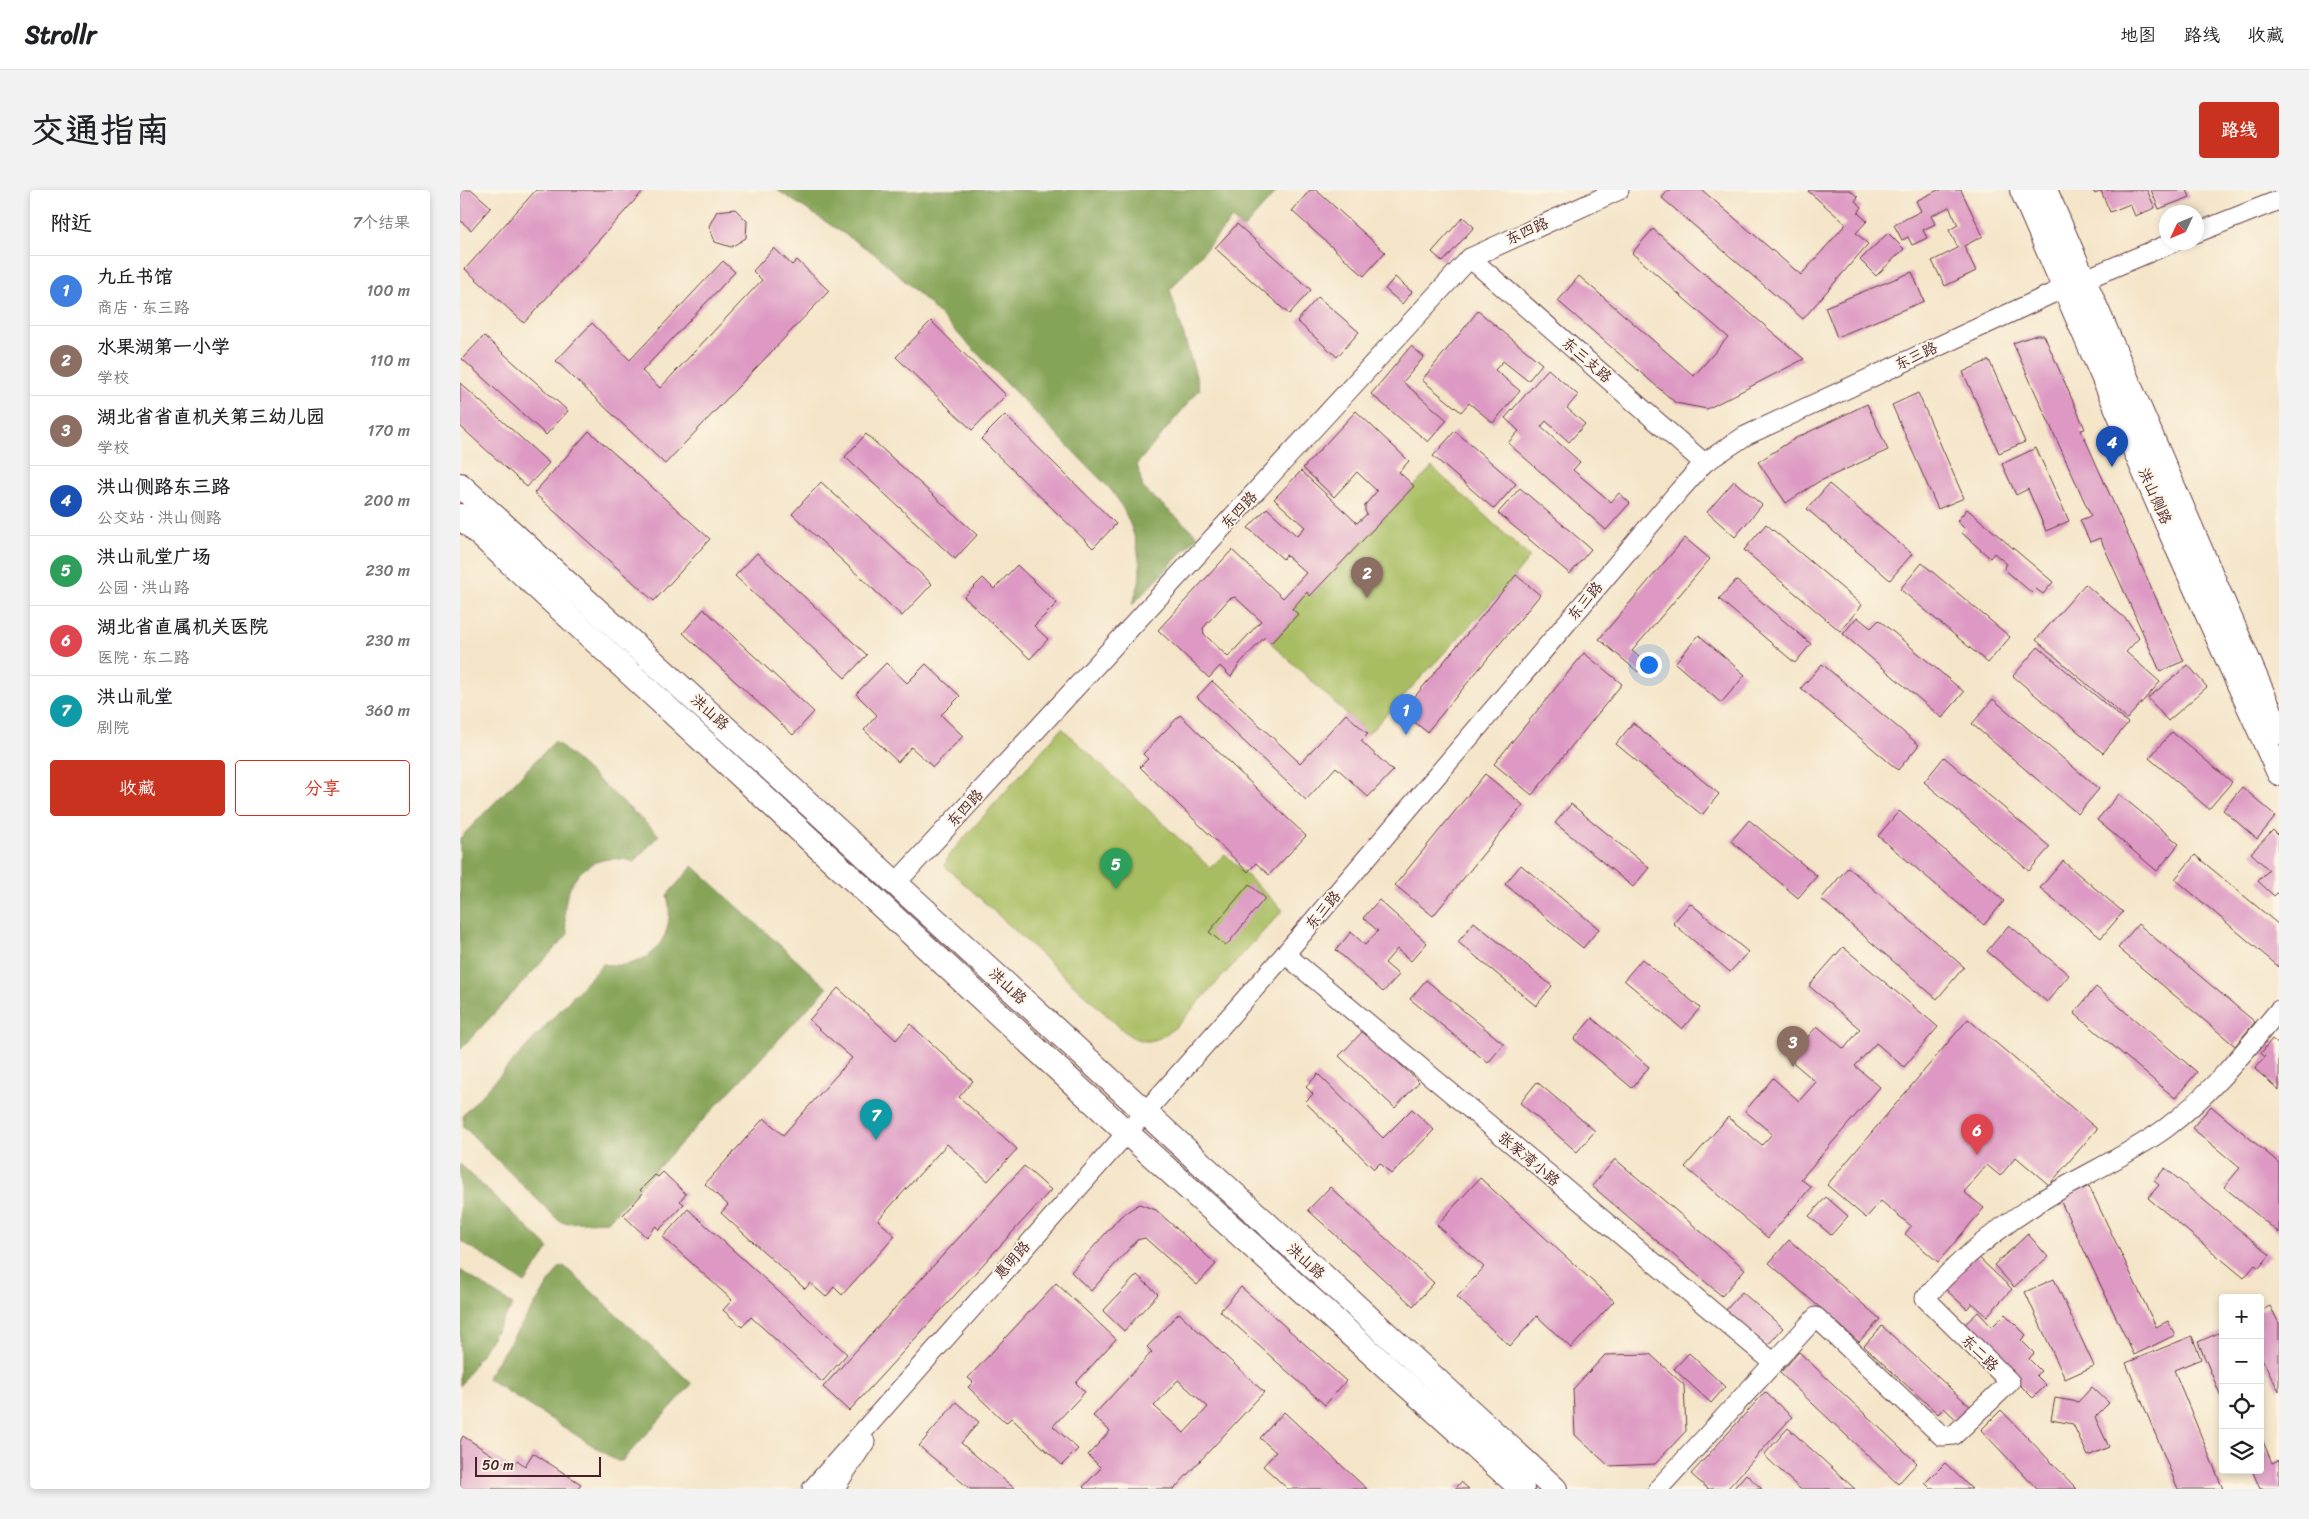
<!DOCTYPE html>
<html lang="zh">
<head>
<meta charset="utf-8">
<style>
  :root { --surface:#fff; --page:#f2f2f2; --text:#202124; --muted:#757577; --line:#e0e0e0; --accent:#c8321e }
  body { margin:0; font-family:Sriracha,"LXGW WenKai TC",sans-serif; background:var(--page); color:var(--text) }
  .controls { position:absolute; right:15px; bottom:15px; display:grid; overflow:hidden; border-radius:5px; box-shadow:0 2px 8px #0003 }
  .controls button { width:45px; height:45px; display:grid; place-items:center; padding:0; border:0; border-bottom:1px solid var(--line); background:var(--surface); color:var(--text); font:25px sans-serif }
  .compass { position:absolute; left:1699px; top:15px; width:45px; height:45px; border-radius:50%; background:var(--surface); box-shadow:0 2px 8px #0003; rotate:226deg }
  .scale { position:absolute; left:15px; bottom:12px; width:126px; box-sizing:border-box; padding-left:5px; border:2px solid #4a1f2b; border-top:0; font-size:14px; line-height:18px; white-space:nowrap; color:#4a1f2b; -webkit-text-stroke:4px #fcf5e5; paint-order:stroke }
  .you { position:absolute; left:1188px; top:474px; width:18px; height:18px; margin:-12px; border:4px solid #fff; border-radius:50%; background:#1a73e8; box-shadow:0 0 0 8px #1a73e833 }
  .badge { display:grid; place-items:center; width:32px; height:32px; border-radius:50%; background:var(--accent); color:#fff; font-size:16px; font-weight:700 }
  .pin { position:absolute; translate:-50% -41px; filter:drop-shadow(0 1px 2px #0008) }
  .pin::after { content:''; position:absolute; top:26px; width:18px; height:15px; background:inherit; clip-path:polygon(0 0,100% 0,50% 100%) }
  .list { margin:0; padding:0; list-style:none }
  h2 { display:flex; justify-content:space-between; align-items:center; height:65px; margin:0; padding:0 20px; font-size:21px }
  h2 small { font-size:16px; font-weight:400; color:var(--muted) }
  .list li { display:grid; grid-template-columns:32px 1fr auto; gap:15px; align-items:center; box-sizing:border-box; height:70px; padding:0 20px; border-top:1px solid var(--line) }
  .list b { display:block; font-size:19px; white-space:nowrap }
  .list p { margin:0; font-size:16px; white-space:nowrap; color:var(--muted) }
  .list em { font-size:16px; font-style:normal; color:var(--muted) }
  .actions { display:flex; gap:10px; padding:15px 20px }
  .actions a { flex:1; padding:11px 0; border:1px solid var(--accent); border-radius:5px; text-align:center; font-size:18px; color:var(--accent) }
  .actions .main { background:var(--accent); color:#fff }
  .icon { flex:none; width:28px; height:28px; fill:none; stroke:currentColor; stroke-width:2; stroke-linecap:round; stroke-linejoin:round }
  .map { position:relative; flex:none; width:1819px; height:1299px; overflow:hidden; border-radius:5px }
  header { display:flex; align-items:center; gap:30px; box-sizing:border-box; height:70px; padding:0 25px; background:var(--surface); border-bottom:1px solid var(--line) }
  header strong { font-size:24px }
  nav { display:flex; gap:28px; margin-inline-start:auto; font-size:18px }
  .intro { display:flex; align-items:center; justify-content:space-between; box-sizing:border-box; height:120px; padding:0 30px }
  h1 { margin:0; font-size:35px }
  .button { padding:12px 22px; border-radius:5px; background:var(--accent); color:#fff; font-size:18px; font-weight:700 }
  main { display:flex; gap:30px; padding:0 30px }
  aside { flex:1; background:var(--surface); border-radius:5px; box-shadow:0 2px 8px #0003 }
  .map>svg:first-child { display:block }
  .green { fill:#a8bd62; stroke:#796e46 }
  .forest { fill:#86a458; stroke:#686242 }
  .building { fill:#dd99c3; fill-rule:evenodd }
  .lines { fill:none; stroke-linecap:round; stroke-linejoin:round }
  .minor-casing { stroke:#643d43; stroke-width:21 }
  .major-casing { stroke:#643d43; stroke-width:26 }
  .minor { stroke:#fff; stroke-width:19 }
  .major { stroke:#fff; stroke-width:24 }
  .labels { text-anchor:middle; dominant-baseline:central; stroke-width:4; stroke-linejoin:round; paint-order:stroke }
  .street-label { font-size:15px; fill:#4a1f2b; stroke:#fcf5e5 }
</style>
</head>
<body>
<header>
<strong>Strollr</strong>
<nav><a>地图</a><a>路线</a><a>收藏</a></nav>
</header>
<div class="intro"><h1>交通指南</h1><a class="button">路线</a></div>
<main>
<aside>
<h2>附近<small>7个结果</small></h2>
<ul class="list">
<li><span class="badge" style="background:#3f7fe0">1</span><div><b>九丘书馆</b><p>商店 · 东三路</p></div><em>100 m</em></li>
<li><span class="badge" style="background:#8d6e63">2</span><div><b>水果湖第一小学</b><p>学校</p></div><em>110 m</em></li>
<li><span class="badge" style="background:#8d6e63">3</span><div><b>湖北省省直机关第三幼儿园</b><p>学校</p></div><em>170 m</em></li>
<li><span class="badge" style="background:#1a4fb4">4</span><div><b>洪山侧路东三路</b><p>公交站 · 洪山侧路</p></div><em>200 m</em></li>
<li><span class="badge" style="background:#2e9e5b">5</span><div><b>洪山礼堂广场</b><p>公园 · 洪山路</p></div><em>230 m</em></li>
<li><span class="badge" style="background:#e0444e">6</span><div><b>湖北省直属机关医院</b><p>医院 · 东二路</p></div><em>230 m</em></li>
<li><span class="badge" style="background:#0f9aa8">7</span><div><b>洪山礼堂</b><p>剧院</p></div><em>360 m</em></li>
</ul>
<div class="actions"><a class="main">收藏</a><a>分享</a></div>
</aside>
<div class="map">
<svg width="1819" height="1299" viewBox="0 0 1819 1299">
  <rect width="100%" height="100%" fill="#fcf5e5"/>
  <filter id="ink" filterUnits="userSpaceOnUse"><feTurbulence type="fractalNoise" baseFrequency=".02" numOctaves="2"/><feDisplacementMap in="SourceGraphic" scale="10" xChannelSelector="R" yChannelSelector="G"/><feConvolveMatrix kernelMatrix="1 2 1 2 8 2 1 2 1" color-interpolation-filters="sRGB"/></filter>
  <filter id="wash" filterUnits="userSpaceOnUse"><feTurbulence type="fractalNoise" baseFrequency=".0096" numOctaves="4" result="noise"/><feDisplacementMap in="SourceGraphic" scale="20" xChannelSelector="R" yChannelSelector="G"/><feGaussianBlur stdDeviation="1.12" result="paint"/><feColorMatrix in="noise" values="0 0 0 0 0 0 0 0 0 0 0 0 0 0 0 0 0 1.4 0 .05"/><feComposite in="paint" operator="in"/></filter>
  <g filter="url(#wash)">
    <rect width="100%" height="100%" fill="#f4e5c9"/>
    <g class="green">
      <path d="M972,277L1070,367L1046,397L908,544L811,453L838,425L832,419L847,402L851,406Z"/>
      <path d="M602,538L750,678L765,664L823,720L718,835C700,850 687,858 666,843L485,676L488,666Z"/>
    </g>
    <g class="forest">
      <path d="M317,0H818L783,39L772,29L710,100L740,199L677,274L683,298L738,346L672,415C675,405 680,394 680,384C680,355 668,321 650,299L467,112L418,66Z"/>
      <path d="M95,551L199,645L174,672C126,656 94,700 108,744L0,860V648Z"/>
      <path d="M233,676L367,798L148,1031L105,1033L99,1031L4,937L3,925L143,774C188,782 218,748 207,705Z"/>
      <path d="M0,974L89,1058L65,1093L0,1050Z"/>
      <path d="M104,1076L232,1194L162,1271H157L28,1189V1185L99,1078Z"/>
      <path d="M0,1080L53,1115L0,1196Z"/>
    </g>
    <g id="blocks">
      <g class="building">
        <path d="M0,0H12L31,17L11,40L0,30Z"/>
        <path d="M76,0H184L64,133L5,79Z"/>
        <path d="M850,0H856L925,62L904,86L832,21Z"/>
        <path d="M1208,0H1242L1341,85L1386,34L1348,1L1350,0H1390L1398,7L1395,11L1402,17L1398,23L1407,31L1396,43L1408,54L1343,129L1202,8Z"/>
        <path d="M1478,0H1501L1523,46L1504,56L1516,81L1485,96L1472,71L1498,58L1489,40L1498,35L1489,17L1471,26L1475,34L1463,40L1467,48L1452,55L1448,47L1442,50L1434,35L1461,21L1456,11Z"/>
        <path d="M1633,0H1687L1695,18L1675,26L1670,14L1650,22L1641,1L1635,4Z"/>
        <path d="M1691,0H1727L1730,7L1699,19Z"/>
        <path d="M275,19L287,31L286,48L271,57L255,52L249,36L257,21Z"/>
        <path d="M1003,27L1014,37L983,72L972,62Z"/>
        <path d="M777,34L851,100L829,124L755,58Z"/>
        <path d="M1193,39L1311,141L1344,169L1247,219L1216,213L1098,111L1119,86L1234,186L1268,147L1172,63Z"/>
        <path d="M1428,43L1444,59L1416,86L1400,70Z"/>
        <path d="M314,58L332,75L337,70L369,101L205,274L96,171L132,133L170,170L263,71L275,82L182,181L200,198L302,90L293,81Z"/>
        <path d="M1452,82L1464,111L1377,147L1365,117Z"/>
        <path d="M935,87L952,102L942,114L925,99Z"/>
        <path d="M858,107L899,142L877,167L837,131Z"/>
        <path d="M1018,121L1082,174L1068,191L1043,171L1035,180L1060,201L1033,233L1009,213L1001,222L962,190Z"/>
        <path d="M471,131L546,205L512,240L436,167Z"/>
        <path d="M1576,145H1584L1625,239L1621,240L1724,471L1700,481L1640,348L1630,352L1620,330L1631,326L1553,153Z"/>
        <path d="M24,146L108,221L86,245L2,169Z"/>
        <path d="M951,156L964,167L943,192L987,230L968,252L911,204Z"/>
        <path d="M1529,170L1565,252L1539,263L1503,182Z"/>
        <path d="M1088,179L1118,205L1107,218L1125,234L1109,252L1086,231L1081,237L1120,272L1113,280L1151,312L1159,303L1170,313L1146,340L1048,253L1059,241L1045,228Z"/>
        <path d="M0,193L89,273L67,297L0,236Z"/>
        <path d="M1458,203L1504,308L1478,319L1432,215Z"/>
        <path d="M1407,214L1428,260L1358,292L1326,313L1298,272L1334,249Z"/>
        <path d="M896,221L949,271L939,282L954,296L850,406L847,402L832,419L838,424L811,453L805,447L780,473L771,487L760,476L749,488L698,440L772,360L823,408L846,383L826,365L823,369L788,338L807,318L837,346L845,337L814,309L841,281L897,333L907,324L905,321V315L917,301L897,282L874,307L843,278ZM775,407L801,431L768,467L744,444L743,438L769,409Z"/>
        <path d="M545,225L656,334L633,358L521,249Z"/>
        <path d="M129,241L250,349L194,411L74,303Z"/>
        <path d="M995,241L1056,294L1034,319L973,266Z"/>
        <path d="M406,244L517,345L495,369L385,267Z"/>
        <path d="M1576,258L1609,331L1586,341L1568,299L1556,305L1542,274Z"/>
        <path d="M1274,291L1302,315L1275,347L1247,322Z"/>
        <path d="M361,292L472,394L442,426L332,324Z"/>
        <path d="M1369,294L1452,364L1430,390L1347,319Z"/>
        <path d="M1060,298L1131,359L1110,384L1038,323Z"/>
        <path d="M1507,319L1593,392L1583,404L1576,399L1572,403L1544,379L1547,374L1534,363L1530,368L1502,343L1505,339L1497,331Z"/>
        <path d="M1306,334L1402,415L1380,441L1284,360Z"/>
        <path d="M1225,348L1250,369L1172,461L1186,473L1178,482L1139,449Z"/>
        <path d="M297,363L407,465L385,488L275,386Z"/>
        <path d="M1462,373L1550,447L1528,473L1440,399Z"/>
        <path d="M557,375L597,413L574,436L588,449L570,469L504,407L523,388L534,399Z"/>
        <path d="M1056,385L1080,405L967,542L942,522Z"/>
        <path d="M1276,390L1351,454L1335,473L1259,409Z"/>
        <path d="M1625,394L1667,430L1679,448L1666,462L1700,492L1667,529L1576,450Z"/>
        <path d="M244,419L354,522L333,545L223,443Z"/>
        <path d="M1397,427L1411,438L1419,430L1504,502L1482,528L1383,444Z"/>
        <path d="M1239,445L1285,485L1261,513L1215,473Z"/>
        <path d="M1578,457L1668,533L1643,563L1553,486Z"/>
        <path d="M1124,463L1162,494L1072,605L1034,574Z"/>
        <path d="M426,473L447,493L466,474L500,506L481,525L503,546L473,577L451,557L438,572L404,540L417,525L396,504Z"/>
        <path d="M1362,474L1459,555L1438,580L1341,498Z"/>
        <path d="M1728,475L1747,497L1708,531L1688,508Z"/>
        <path d="M752,491L840,573L886,524L908,544L901,551L933,581L908,607L876,577L846,610L737,507Z"/>
        <path d="M1533,509L1639,599L1618,624L1512,534Z"/>
        <path d="M720,525L846,646L809,685L796,673L788,682L680,577L688,569L683,564Z"/>
        <path d="M1173,533L1259,604L1242,625L1156,554Z"/>
        <path d="M1712,542L1772,592L1749,619L1689,568Z"/>
        <path d="M1484,567L1590,657L1569,681L1464,592Z"/>
        <path d="M1025,584L1063,615L973,726L935,695Z"/>
        <path d="M1782,597L1816,626L1797,649L1763,620Z"/>
        <path d="M1659,604L1719,654L1697,681L1637,630Z"/>
        <path d="M1111,614L1189,678L1173,697L1095,633Z"/>
        <path d="M1439,621L1544,711L1524,735L1418,646Z"/>
        <path d="M1289,630L1357,686L1338,708L1271,651Z"/>
        <path d="M1813,640L1819,646V701L1814,706L1798,691L1809,680L1791,663Z"/>
        <path d="M1735,665L1819,735V777L1715,689Z"/>
        <path d="M1603,671L1663,722L1641,748L1580,698Z"/>
        <path d="M1061,675L1139,739L1123,758L1045,694Z"/>
        <path d="M1388,677L1504,777L1477,809L1361,709Z"/>
        <path d="M789,694L805,708L766,756L749,742Z"/>
        <path d="M919,710L967,753L951,771L937,759L925,773L939,785L923,802L876,760L891,742L905,755L918,741L903,728Z"/>
        <path d="M1230,713L1288,762L1270,782L1213,733Z"/>
        <path d="M1014,732L1092,796L1076,816L998,752Z"/>
        <path d="M1678,734L1795,832L1775,856L1658,758Z"/>
        <path d="M1549,735L1609,785L1587,812L1527,761Z"/>
        <path d="M1383,757L1478,837L1444,877L1416,853L1395,876L1420,897L1341,989L1351,997L1308,1048L1225,977L1268,927L1302,955L1312,944L1285,921L1313,888L1339,911L1356,892L1329,869L1357,836L1384,859L1400,839L1349,796Z"/>
        <path d="M1182,769L1240,818L1222,839L1164,790Z"/>
        <path d="M966,790L1044,854L1028,873L950,809Z"/>
        <path d="M1636,797L1737,882L1715,908L1614,823Z"/>
        <path d="M378,798L436,850L450,834L513,891L499,907L557,959L528,991L487,954L418,1030L435,1046L382,1105L374,1097L366,1107L350,1093L345,1099L261,1023L268,1015L245,994L304,928L323,945L392,868L349,830Z"/>
        <path d="M1132,828L1189,877L1172,898L1114,849Z"/>
        <path d="M1508,829L1637,939L1589,995L1556,967L1540,986L1527,975L1504,1002L1524,1018L1478,1072L1445,1044L1451,1036L1421,1011L1406,1028L1367,995Z"/>
        <path d="M904,840L959,892L935,918L879,866Z"/>
        <path d="M1812,849L1819,855V900L1795,879L1805,867L1801,863Z"/>
        <path d="M858,884L923,948L952,919L974,940L931,984L920,973L914,979L845,912L853,904L846,897Z"/>
        <path d="M1077,892L1135,941L1117,962L1060,913Z"/>
        <path d="M1751,916L1819,973V1043L1764,997L1780,978L1732,938Z"/>
        <path d="M1155,969L1285,1079L1262,1106L1132,996Z"/>
        <path d="M564,976L591,1000L389,1221L363,1197Z"/>
        <path d="M1705,978L1810,1065L1799,1078L1795,1075L1784,1088L1688,1008L1699,995L1694,991Z"/>
        <path d="M203,982L226,1004L220,1011L224,1014L199,1040L196,1036L186,1047L163,1025L183,1003L180,1000L195,985L198,987Z"/>
        <path d="M1020,988L1154,1111L1111,1158L1077,1126L1050,1156L997,1107L1024,1077L977,1035Z"/>
        <path d="M1629,996L1696,1137L1708,1131L1715,1145L1674,1165L1600,1010Z"/>
        <path d="M870,997L974,1093L953,1116L848,1020Z"/>
        <path d="M1366,1007L1388,1026L1371,1045L1349,1026Z"/>
        <path d="M679,1014L696,1020L756,1074L737,1095L685,1048L677,1050L631,1101L611,1082L661,1026Z"/>
        <path d="M228,1019L387,1164L362,1192L291,1127L282,1137L263,1120L272,1110L203,1047Z"/>
        <path d="M1568,1044L1588,1067L1554,1097L1534,1075Z"/>
        <path d="M1329,1050L1420,1129L1399,1152L1309,1073Z"/>
        <path d="M1515,1064L1552,1099L1527,1126L1512,1113L1507,1119L1484,1098Z"/>
        <path d="M677,1085L698,1104L664,1141L643,1121Z"/>
        <path d="M1594,1089L1634,1176L1605,1189L1565,1102Z"/>
        <path d="M596,1093L656,1149L616,1193L625,1202L593,1236L618,1259L602,1275L551,1228L546,1233L508,1197L513,1192L508,1188Z"/>
        <path d="M781,1097L886,1191L865,1215L760,1121Z"/>
        <path d="M1282,1102L1323,1138L1307,1156L1266,1120Z"/>
        <path d="M1810,1116L1819,1133V1201L1800,1165V1121Z"/>
        <path d="M1518,1122L1532,1137L1545,1124L1566,1145L1561,1150L1574,1163L1569,1169L1581,1181L1576,1185L1586,1195L1573,1208L1502,1137Z"/>
        <path d="M719,1123L804,1202L714,1299H625L623,1297L641,1278L628,1265L650,1241L633,1226L692,1162L687,1157ZM718,1190L748,1217L724,1243L694,1216Z"/>
        <path d="M1422,1136L1514,1220L1501,1234L1484,1218L1478,1224L1404,1156Z"/>
        <path d="M1763,1141V1211L1738,1152Z"/>
        <path d="M1732,1146L1741,1169L1714,1180L1763,1299H1718L1666,1173Z"/>
        <path d="M1339,1162L1457,1273L1438,1294L1320,1183Z"/>
        <path d="M1229,1163L1265,1197L1251,1213L1214,1179Z"/>
        <path d="M1190,1164L1224,1195L1226,1241L1195,1274L1149,1276L1115,1245L1113,1199L1145,1165Z"/>
        <path d="M1632,1197L1649,1213L1635,1227L1649,1257L1628,1266L1613,1234L1591,1230L1595,1208L1618,1212Z"/>
        <path d="M1305,1202L1332,1227L1267,1299H1248L1231,1284Z"/>
        <path d="M496,1212L519,1232L501,1253L555,1299H510L459,1256Z"/>
        <path d="M1541,1220L1617,1299H1577L1521,1240Z"/>
        <path d="M824,1222L907,1299H828L803,1276L816,1262L800,1248Z"/>
        <path d="M1328,1238L1395,1299H1340L1304,1265Z"/>
        <path d="M1800,1244L1812,1273L1819,1270V1299H1800L1792,1280H1800Z"/>
        <path d="M3,1246L52,1278L57,1270L65,1276L73,1263L121,1294L118,1299H0V1252Z"/>
        <path d="M1485,1273L1512,1299H1471L1465,1293Z"/>
        <path d="M1286,1284L1302,1299H1273Z"/>
        <path d="M1001,1292L1009,1299H995Z"/>
      </g>
    </g>
  </g>
  <g filter="url(#ink)">
    <use href="#blocks" fill-opacity="0" stroke="#643d43" stroke-width="1"/>
    <g class="lines">
      <g class="minor-casing">
        <g id="minor">
          <path d="M1736,43L1819,10"/>
          <path d="M1010,68L1244,273"/>
          <path d="M437,692L1010,68L1159,0"/>
          <path d="M825,764L1314,1173"/>
          <path d="M352,1299L825,764L1219,301L1244,273L1285,246L1604,98L1714,52"/>
          <path d="M374,1299L405,1252"/>
          <path d="M1198,1299L1356,1127L1482,1246L1494,1245L1550,1192L1465,1108C1504,1064 1550,1028 1601,999C1636,979 1673,962 1706,938C1750,905 1784,862 1819,820"/>
        </g>
      </g>
      <g class="major-casing">
        <g id="major">
          <path d="M1562,0L1718,359L1819,583"/>
          <path d="M1585,0L1819,542"/>
          <path d="M0,295C367,628 730,964 1095,1299"/>
          <path d="M0,326L666,942L1062,1299"/>
        </g>
      </g>
      <use href="#minor" class="minor"/>
      <use href="#major" class="major"/>
    </g>
  </g>
  <g class="labels">
    <g class="street-label">
      <text transform="translate(1067 41) rotate(-24)">东四路</text>
      <text transform="translate(1456 166) rotate(-25)">东三路</text>
      <text transform="translate(1127 170) rotate(41)">东三支路</text>
      <text transform="translate(1695 306) rotate(66)">洪山侧路</text>
      <text transform="translate(779 320) rotate(-47)">东四路</text>
      <text transform="translate(1125 411) rotate(-50)">东三路</text>
      <text transform="translate(250 522) rotate(42)">洪山路</text>
      <text transform="translate(505 618) rotate(-47)">东四路</text>
      <text transform="translate(863 720) rotate(-50)">东三路</text>
      <text transform="translate(548 796) rotate(43)">洪山路</text>
      <text transform="translate(1069 969) rotate(40)">张家湾小路</text>
      <text transform="translate(552 1070) rotate(-48)">惠明路</text>
      <text transform="translate(846 1071) rotate(42)">洪山路</text>
      <text transform="translate(1520 1163) rotate(45)">东二路</text>
    </g>
  </g>
</svg>
<div class="controls">
<button>+</button>
<button>−</button>
<button><svg class="icon" aria-label="locate" viewBox="0 0 24 24"><circle cx="12" cy="12" r="6"/><path d="M12 2v4M12 18v4M2 12h4M18 12h4"/></svg></button>
<button><svg class="icon" aria-label="layers" viewBox="0 0 24 24"><path d="M12 4l9 5-9 5-9-5zM3 14l9 5 9-5"/></svg></button>
</div>
<svg class="compass" viewBox="-18 -18 36 36"><path d="M0-13l5 13h-10z" fill="#e53935"/><path d="M0 13l5-13h-10z" fill="#757577"/></svg>
<div class="scale">50 m</div>
<div class="you"></div>
<div class="pin badge" style="left:946px;top:545px;background:#3f7fe0">1</div>
<div class="pin badge" style="left:907px;top:408px;background:#8d6e63">2</div>
<div class="pin badge" style="left:1333px;top:877px;background:#8d6e63">3</div>
<div class="pin badge" style="left:1652px;top:277px;background:#1a4fb4">4</div>
<div class="pin badge" style="left:656px;top:699px;background:#2e9e5b">5</div>
<div class="pin badge" style="left:1517px;top:965px;background:#e0444e">6</div>
<div class="pin badge" style="left:416px;top:950px;background:#0f9aa8">7</div>
</div>
</main>
</body>
</html>
